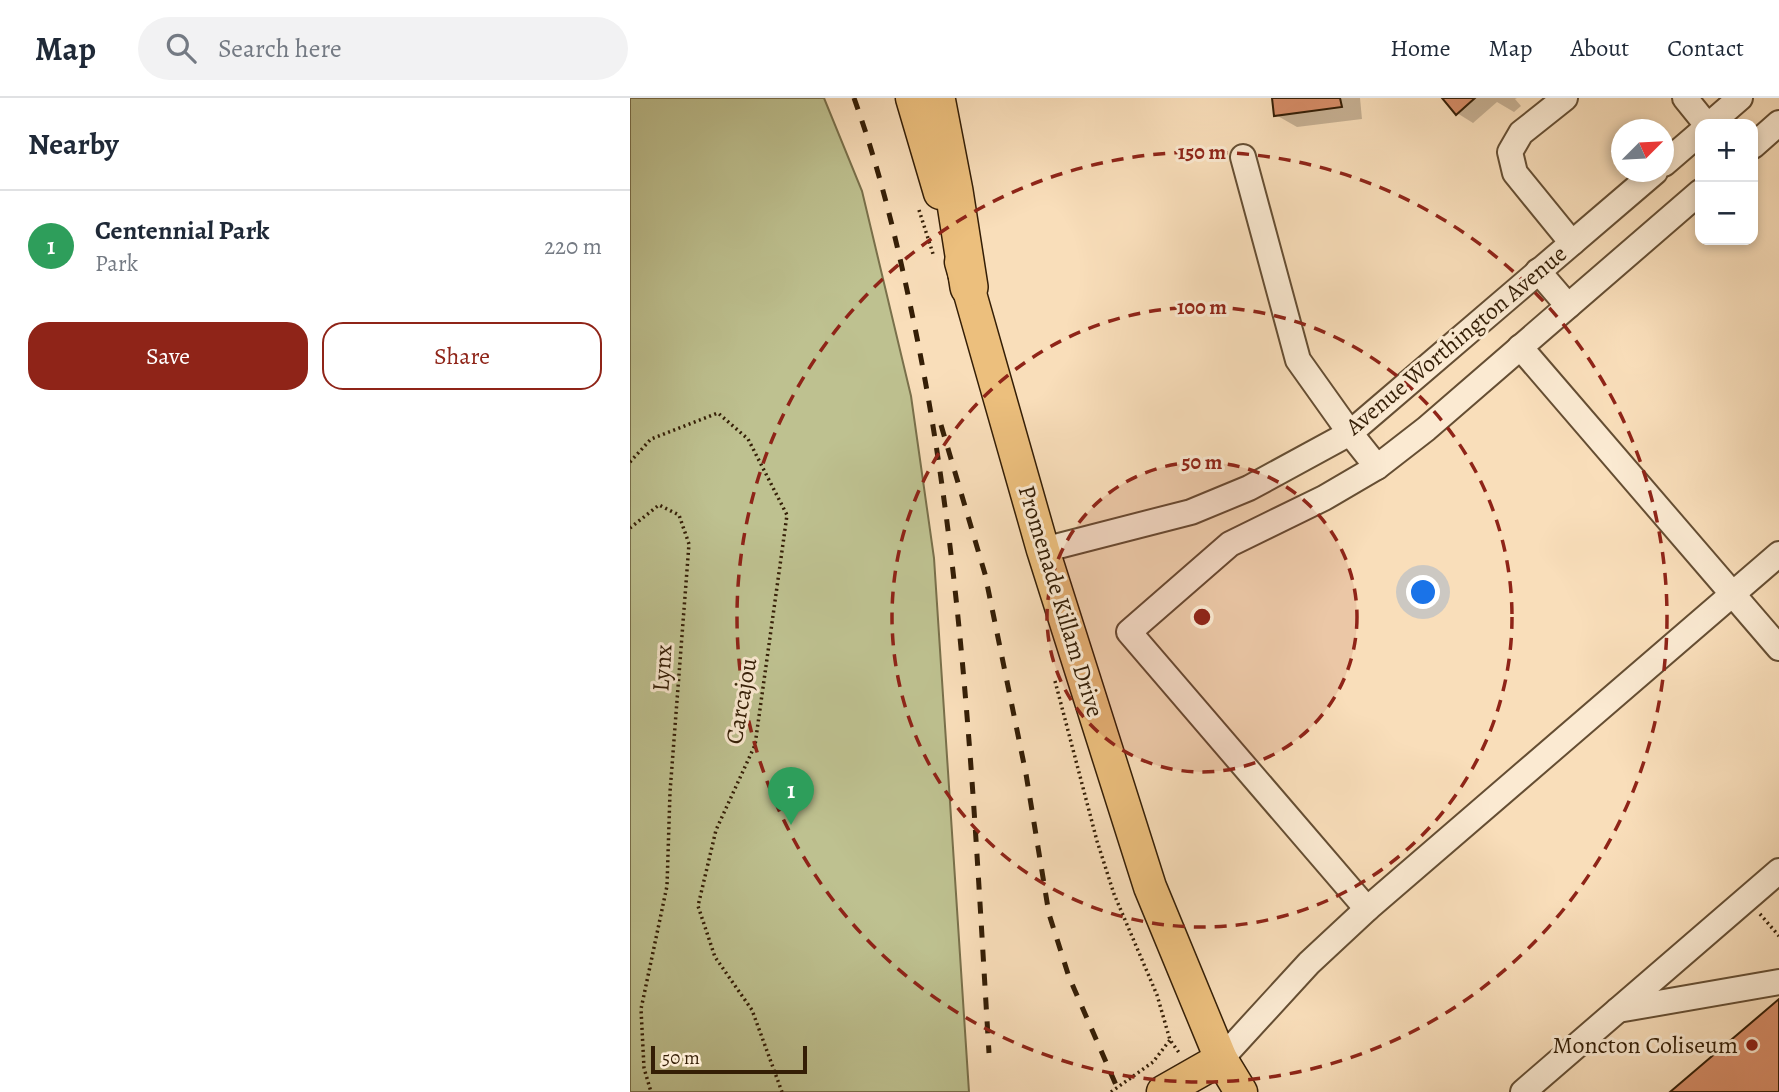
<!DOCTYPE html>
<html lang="en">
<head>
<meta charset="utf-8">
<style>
  :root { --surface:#fff; --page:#f2f2f3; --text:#1f2937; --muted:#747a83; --line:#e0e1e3; --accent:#8f2418 }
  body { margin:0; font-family:Alegreya,serif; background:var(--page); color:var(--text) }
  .controls { position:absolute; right:21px; top:21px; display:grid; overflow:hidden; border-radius:14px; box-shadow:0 4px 10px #0003 }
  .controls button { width:63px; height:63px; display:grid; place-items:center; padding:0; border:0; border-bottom:2px solid var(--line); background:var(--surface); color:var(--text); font:35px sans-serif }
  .compass { position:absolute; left:981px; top:21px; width:63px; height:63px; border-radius:50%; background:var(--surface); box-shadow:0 4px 10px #0003; rotate:66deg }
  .scale { position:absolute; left:21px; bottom:18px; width:156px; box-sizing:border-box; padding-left:7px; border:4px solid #341e06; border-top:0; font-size:19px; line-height:24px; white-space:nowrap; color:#341e06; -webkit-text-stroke:5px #fbead2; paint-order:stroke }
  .you { position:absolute; left:794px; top:495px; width:24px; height:24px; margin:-18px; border:5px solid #fff; border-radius:50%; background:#1a73e8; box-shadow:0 0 0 10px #1a73e833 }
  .badge { display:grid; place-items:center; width:46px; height:46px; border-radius:50%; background:var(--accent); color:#fff; font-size:23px; font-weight:700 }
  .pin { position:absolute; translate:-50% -58px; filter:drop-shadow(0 2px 4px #0008) }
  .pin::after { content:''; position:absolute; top:37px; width:24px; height:21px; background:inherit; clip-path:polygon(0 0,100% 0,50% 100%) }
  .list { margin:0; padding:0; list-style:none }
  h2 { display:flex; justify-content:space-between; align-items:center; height:91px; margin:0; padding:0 28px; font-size:30px }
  h2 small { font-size:23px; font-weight:400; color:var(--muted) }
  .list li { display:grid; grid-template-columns:46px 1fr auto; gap:21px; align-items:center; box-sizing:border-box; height:112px; padding:0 28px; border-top:2px solid var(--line) }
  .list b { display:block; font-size:26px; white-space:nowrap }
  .list p { margin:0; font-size:23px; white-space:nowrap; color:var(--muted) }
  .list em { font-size:23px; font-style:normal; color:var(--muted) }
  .actions { display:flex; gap:14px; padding:21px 28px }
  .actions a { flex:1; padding:16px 0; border:2px solid var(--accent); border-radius:21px; text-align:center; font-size:24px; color:var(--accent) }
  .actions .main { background:var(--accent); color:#fff }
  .icon { flex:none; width:38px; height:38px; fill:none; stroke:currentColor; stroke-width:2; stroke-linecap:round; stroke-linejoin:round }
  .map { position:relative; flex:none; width:1149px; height:994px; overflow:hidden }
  header { display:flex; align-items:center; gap:42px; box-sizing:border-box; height:98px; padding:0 35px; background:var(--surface); border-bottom:2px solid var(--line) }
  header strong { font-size:33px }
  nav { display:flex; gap:38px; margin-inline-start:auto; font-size:24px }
  .search { width:490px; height:63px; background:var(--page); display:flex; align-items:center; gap:18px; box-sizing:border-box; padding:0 24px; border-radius:38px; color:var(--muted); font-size:26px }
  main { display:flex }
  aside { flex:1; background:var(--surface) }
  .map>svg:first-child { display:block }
  .green { fill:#bec190; stroke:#79704b; stroke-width:2 }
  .shadow { fill:#0003 }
  .building { fill:#d78d68; stroke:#341e06; stroke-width:2 }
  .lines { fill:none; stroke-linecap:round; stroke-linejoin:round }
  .minor-casing { stroke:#654e33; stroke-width:28 }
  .major-casing { stroke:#341e06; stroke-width:35 }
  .highway-casing { stroke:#341e06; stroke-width:40 }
  .path { stroke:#341e06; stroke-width:3.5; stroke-dasharray:2 3.5; stroke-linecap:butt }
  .minor { stroke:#fbead2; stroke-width:24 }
  .major { stroke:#ecbf7d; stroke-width:32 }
  .highway { stroke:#ecbf7d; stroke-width:37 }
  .rail { stroke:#341e06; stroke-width:5; stroke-dasharray:12 12; stroke-linecap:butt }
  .ring { fill:none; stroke:#8f2418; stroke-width:3.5; stroke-dasharray:12 9 }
  .poi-dot { fill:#8f2418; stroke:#fbead2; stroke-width:2.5 }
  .labels { text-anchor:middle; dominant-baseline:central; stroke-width:6; stroke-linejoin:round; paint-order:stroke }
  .street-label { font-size:24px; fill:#341e06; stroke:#fbead2 }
  .poi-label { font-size:24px; fill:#341e06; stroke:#fbead2; text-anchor:end }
  .centre { fill:#8f2418; stroke:#fbead2; stroke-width:3.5 }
  .ring-label { font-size:21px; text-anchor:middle; font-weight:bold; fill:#8f2418; stroke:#fbead2; stroke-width:6; stroke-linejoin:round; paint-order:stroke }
</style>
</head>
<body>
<header>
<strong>Map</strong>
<div class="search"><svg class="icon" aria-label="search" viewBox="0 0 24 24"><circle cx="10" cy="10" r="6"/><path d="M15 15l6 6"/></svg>Search here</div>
<nav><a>Home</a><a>Map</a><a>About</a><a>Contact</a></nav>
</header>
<main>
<aside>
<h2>Nearby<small></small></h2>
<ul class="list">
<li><span class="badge" style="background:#2e9e5b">1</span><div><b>Centennial Park</b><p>Park</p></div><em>220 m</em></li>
</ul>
<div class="actions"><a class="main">Save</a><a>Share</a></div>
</aside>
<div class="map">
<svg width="1149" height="994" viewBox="0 0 1149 994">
  <rect width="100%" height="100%" fill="#f9deba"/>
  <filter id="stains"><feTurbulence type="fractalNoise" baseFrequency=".00286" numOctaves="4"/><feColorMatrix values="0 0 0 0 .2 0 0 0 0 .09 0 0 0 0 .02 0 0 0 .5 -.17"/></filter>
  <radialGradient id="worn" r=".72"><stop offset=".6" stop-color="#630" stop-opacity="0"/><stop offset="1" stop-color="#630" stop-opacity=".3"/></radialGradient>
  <path class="green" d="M0,0H194L232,93L281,298L304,460L339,994H0Z"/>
  <g class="shadow">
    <path d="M644,0H730L732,21L667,29L646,17Z"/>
    <path d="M814,0H887L885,1L891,8L884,14L867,4L843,25L827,15Z"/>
  </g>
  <g class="building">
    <path d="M642,0H710L712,9L644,18Z"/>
    <path d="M812,0H845L826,17Z"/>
    <path d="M1149,901V994H1040Z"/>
  </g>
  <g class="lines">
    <g class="minor-casing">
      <g id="minor">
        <path d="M935,0L891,35L880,54L885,75L942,145"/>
        <path d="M1055,0L1076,26"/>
        <path d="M1080,26L1110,0"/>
        <path d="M1123,48L1149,25"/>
        <path d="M613,59L668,262L720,335L747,369"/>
        <path d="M1034,66L1070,35"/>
        <path d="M908,173L938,208"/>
        <path d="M890,249L1149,550"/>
        <path d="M413,452L561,414L619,390L720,335L1025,74"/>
        <path d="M737,811L499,534L600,446L694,400L747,369L796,331L1070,94"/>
        <path d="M988,912L1149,884"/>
        <path d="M591,961L679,865L737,811L1149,456"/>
        <path d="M893,994L1149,773"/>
      </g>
    </g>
    <g class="major-casing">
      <g id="major">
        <path d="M282,0L310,95"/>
        <path d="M331,164L413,452L520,789L591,961L611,994"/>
        <path d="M533,994L591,961"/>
      </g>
    </g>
    <g class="highway-casing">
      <path id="highway" d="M306,0L324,93L339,189"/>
    </g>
    <g class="path">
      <path d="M289,112L304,159"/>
      <path d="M0,364L21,341L88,315L118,341L157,417L125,647L86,732L68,808L85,859L122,912L152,994"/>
      <path d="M0,430L29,407L49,417L59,446L40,694L37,788L11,911L14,970L21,994"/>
      <path d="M425,583L467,743L484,796L527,897L540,942L550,956"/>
      <path d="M1130,816L1149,838"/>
      <path d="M481,994L523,964L540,942"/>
    </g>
    <use href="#minor" class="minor"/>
    <use href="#major" class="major"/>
    <use href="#highway" class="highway"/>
    <g class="rail">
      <path d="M224,0C251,75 269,152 285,230C334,469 344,712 359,955"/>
      <path d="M311,327L355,476L396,676L419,816L439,879L489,994"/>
    </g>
  </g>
  <circle cx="572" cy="519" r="155" fill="#8f2418" fill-opacity=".12"/>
  <g class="ring">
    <circle cx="572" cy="519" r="155"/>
    <circle cx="572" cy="519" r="310"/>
    <circle cx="572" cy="519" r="465"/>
  </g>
  <circle class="poi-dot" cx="1122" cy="947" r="7"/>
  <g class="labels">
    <g class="street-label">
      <text transform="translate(826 242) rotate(-40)">Avenue Worthington Avenue</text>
      <text transform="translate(431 503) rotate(73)">Promenade Killam Drive</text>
      <text transform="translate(32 570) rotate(-86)">Lynx</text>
      <text transform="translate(111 603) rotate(-80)">Carcajou</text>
    </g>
    <g class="poi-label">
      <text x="1108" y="947">Moncton Coliseum</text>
    </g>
  </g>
  <circle cx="572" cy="519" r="10" class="centre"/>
  <g class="ring-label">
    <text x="572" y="61">150 m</text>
    <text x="572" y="216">100 m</text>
    <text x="572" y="371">50 m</text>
  </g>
  <rect width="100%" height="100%" filter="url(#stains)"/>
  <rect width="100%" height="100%" fill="url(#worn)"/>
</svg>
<div class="controls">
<button>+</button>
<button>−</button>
</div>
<svg class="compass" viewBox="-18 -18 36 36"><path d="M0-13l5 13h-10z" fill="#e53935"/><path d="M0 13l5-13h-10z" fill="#747a83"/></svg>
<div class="scale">50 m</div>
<div class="you"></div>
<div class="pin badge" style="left:161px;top:727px;background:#2e9e5b">1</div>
</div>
</main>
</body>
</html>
